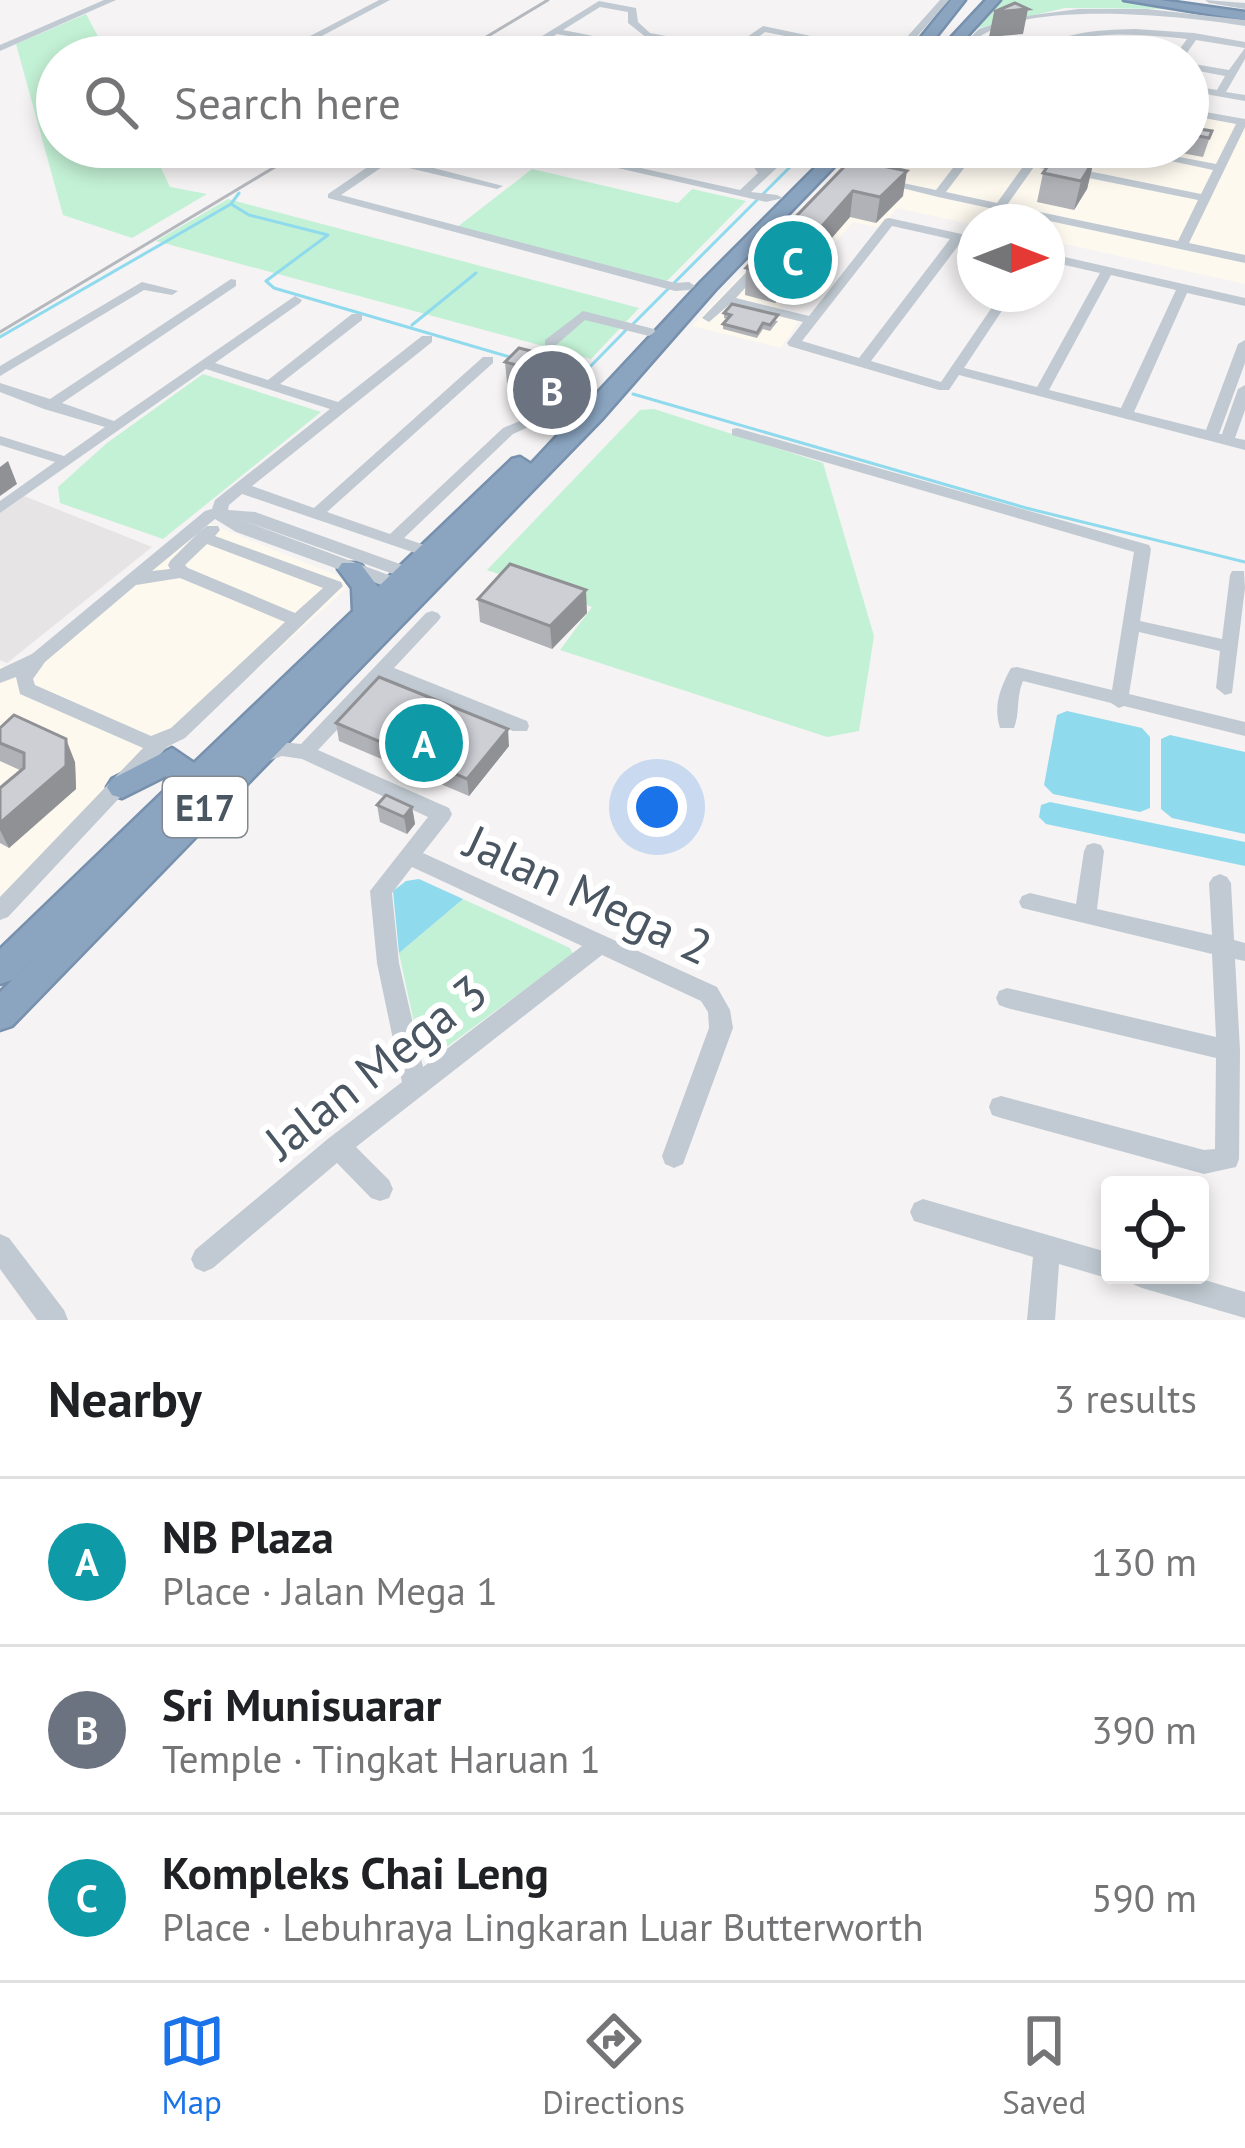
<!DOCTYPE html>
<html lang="en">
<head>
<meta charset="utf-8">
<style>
  :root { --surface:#fff; --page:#f6f6f6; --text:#202124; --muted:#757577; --line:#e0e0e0; --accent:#1a73e8 }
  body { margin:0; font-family:"PT Sans",sans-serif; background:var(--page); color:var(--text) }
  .controls { position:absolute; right:36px; bottom:36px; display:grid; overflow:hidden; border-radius:12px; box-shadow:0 6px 18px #0003 }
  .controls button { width:108px; height:108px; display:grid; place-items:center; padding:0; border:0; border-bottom:3px solid var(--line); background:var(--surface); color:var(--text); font:60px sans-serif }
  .compass { position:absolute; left:957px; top:204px; width:108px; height:108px; border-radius:50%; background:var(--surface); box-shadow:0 6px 18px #0003; rotate:90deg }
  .you { position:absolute; left:657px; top:807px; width:42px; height:42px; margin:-30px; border:9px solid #fff; border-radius:50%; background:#1a73e8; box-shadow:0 0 0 18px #1a73e833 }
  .badge { display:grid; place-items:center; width:78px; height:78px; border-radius:50%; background:var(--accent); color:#fff; font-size:39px; font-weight:700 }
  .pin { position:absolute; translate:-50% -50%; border:6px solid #fff; box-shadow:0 3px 12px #0006 }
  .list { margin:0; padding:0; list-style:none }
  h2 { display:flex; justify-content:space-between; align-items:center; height:156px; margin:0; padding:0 48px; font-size:51px }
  h2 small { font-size:39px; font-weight:400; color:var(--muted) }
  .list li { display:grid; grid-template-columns:78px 1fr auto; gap:36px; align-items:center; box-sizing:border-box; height:168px; padding:0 48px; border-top:3px solid var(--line) }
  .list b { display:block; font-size:45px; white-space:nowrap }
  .list p { margin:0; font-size:39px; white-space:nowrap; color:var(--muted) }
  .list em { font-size:39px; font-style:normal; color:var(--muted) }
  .icon { flex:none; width:66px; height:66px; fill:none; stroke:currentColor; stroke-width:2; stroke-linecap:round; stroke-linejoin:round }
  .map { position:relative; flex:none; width:1245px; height:1320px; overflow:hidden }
  .search { position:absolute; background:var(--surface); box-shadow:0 6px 18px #0003; left:36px; right:36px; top:36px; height:132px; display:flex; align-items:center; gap:30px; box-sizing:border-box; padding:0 42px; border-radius:66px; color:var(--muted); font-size:45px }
  .sheet { height:660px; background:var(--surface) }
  nav { display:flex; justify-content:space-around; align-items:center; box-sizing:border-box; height:168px; border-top:3px solid var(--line); background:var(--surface); font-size:33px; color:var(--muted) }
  nav a { display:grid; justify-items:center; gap:6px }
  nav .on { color:var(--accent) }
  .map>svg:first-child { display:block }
  .commercial { fill:#fdf9ef }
  .education { fill:#e6e4e5 }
  .green { fill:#c3f1d5 }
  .water { fill:#90daee }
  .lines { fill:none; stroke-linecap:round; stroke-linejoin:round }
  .stream { stroke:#90daee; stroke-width:3 }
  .highway-casing { stroke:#7690ad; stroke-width:5 }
  .minor { fill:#c1cad2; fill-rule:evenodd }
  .highway { fill:#8ba5c1; fill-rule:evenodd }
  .rail { stroke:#b5b8bd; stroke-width:3 }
  .wall { fill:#b0b2b7 }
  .shaded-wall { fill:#909195 }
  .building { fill:#cdcfd5; stroke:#909195; stroke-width:3 }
  .labels { text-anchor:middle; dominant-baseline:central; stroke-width:12; stroke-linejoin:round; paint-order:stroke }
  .shield { fill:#fff; stroke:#808990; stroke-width:3 }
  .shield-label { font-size:36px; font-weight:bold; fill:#4a5661 }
  .near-street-label { font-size:48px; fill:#4a5661; stroke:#fff }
</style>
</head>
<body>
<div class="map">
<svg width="1245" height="1320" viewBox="0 0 1245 1320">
  <rect width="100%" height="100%" fill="#f5f3f3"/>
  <g class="commercial">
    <path d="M1188,115L1245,125V284L1047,240V222L975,225L897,208L881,228L853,222L778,308L802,316L781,348L692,326L864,147H1188Z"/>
    <path d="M206,522L353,582L163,755L132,769L0,896V665L7,668L59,646Z"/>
  </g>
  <path class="education" d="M24,496L152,547L7,663L0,660V513Z"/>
  <g class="green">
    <path d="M1002,0H1141L1245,21L1174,9L1065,8L975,29Z"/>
    <path d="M86,14L109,57H57V147H151L170,187L207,194L132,238L63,215L16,44Z"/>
    <path d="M532,169L678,203L692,189L746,201L667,281L456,228Z"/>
    <path d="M228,199L639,308L591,359L156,241Z"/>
    <path d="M203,374L321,412L163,539L60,503L58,487L107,443Z"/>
    <path d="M654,409L823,463L874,636L859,731L827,737L560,650L592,607L487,570L640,410Z"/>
    <path d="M463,899L570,948L573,954L433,1057L420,1051L399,953Z"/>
  </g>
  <g class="water">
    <path d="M1067,711L1142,728L1150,737V808L1140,812L1053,794L1044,785L1057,715Z"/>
    <path d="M1170,735L1245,752V834L1172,818L1161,809V739Z"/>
    <path d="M1050,802L1245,842V866L1046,824L1039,817L1041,805Z"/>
    <path d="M419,879L463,899L399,953L393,891L406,881Z"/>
  </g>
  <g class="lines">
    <g class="stream">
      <path d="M239,193L231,204L249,215L328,235L266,281L274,288L510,357"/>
      <path d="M633,324L810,147"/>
      <path d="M412,325L476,273"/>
      <path d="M0,337L231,204"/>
      <path d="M582,375L626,330"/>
      <path d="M577,377L593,382"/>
      <path d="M633,394L1026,508L1245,562"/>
    </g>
    <g class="highway-casing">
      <g id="highway">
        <path d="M951,0H965L920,57H905Z"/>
        <path d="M986,0H1000L948,57H933Z"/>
        <path d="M1124,0H1160L1245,12V20Z"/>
        <path d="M836,147H853L715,290L601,420L12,1026L0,1030V992L69,924L12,980L0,984V949L164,791L166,776L122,798L112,795L107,787L112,779L172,748L194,763L353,611L352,588L338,569L342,563H360L378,587L512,459L520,457L531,464L701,282Z"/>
      </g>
    </g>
    <g class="minor">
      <path d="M104,0H116L0,51V45Z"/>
      <path d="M379,0H390L282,57H270Z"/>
      <path d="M940,0H949L899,57H889Z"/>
      <path d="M1205,0L1245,3V9L1209,3Z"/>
      <path d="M599,1L636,8L638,22L650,33L731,48L763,26L849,44L844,47L815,41L796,57H785L805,40L765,32L741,50L768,57H748L647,38L628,23V12L600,7L563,30L634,44V48L557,34L536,47L577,57H558L529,51L520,57H508Z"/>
      <path d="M1078,9H1147L1245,20V26C1182,16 1033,0 979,37C972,42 966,50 960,57H950L979,29L1012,18Z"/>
      <path d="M1135,29L1194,33L1245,42V48L1196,40L1184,57H1174L1187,39C1150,35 1109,31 1073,40C1057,45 1045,57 1029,57C1059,31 1096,30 1135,29Z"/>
      <path d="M1245,48V59L1226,92L1245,95V101L1188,91V85L1217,90L1225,76L1188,69V63L1229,70Z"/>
      <path d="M1122,54L1140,57H1117Z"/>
      <path d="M1188,109L1245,119V127L1189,243L1245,255V263L938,197L878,182L884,179L936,190L969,147H980L946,192L997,203L1037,147H1048L1039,161L1201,194L1213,170L1105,147H1127L1216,164L1236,124L1188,115ZM1034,167L1198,200L1178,241L1007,205Z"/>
      <path d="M397,147H409L395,158L503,186L497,189L388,163L341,195L675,283L689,282L695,286L689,290L675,291L328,198V194Z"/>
      <path d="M526,147H546L740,190L758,173L739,147H750L765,167L788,147H799L751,192L777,195L783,198L766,202Z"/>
      <path d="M685,147H695L705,163L703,165H695Z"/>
      <path d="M865,147H876L852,173H844V169Z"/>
      <path d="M889,218L975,237V245L961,242L871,361L941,382L1001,294H1013L964,368L1037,387L1100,273L1047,261V253L1245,298V306L1187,293L1134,412L1206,430L1238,344L1245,340V363L1219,434H1222L1238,389L1245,385V410L1235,438L1245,440V450L959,375L949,390H939L789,346L787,343L803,322L730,304L709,322L702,318L756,262L760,261L766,265L736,298L809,316L885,219ZM892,226L950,239L859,358L802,341ZM1111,275L1176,290L1121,408L1049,390Z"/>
      <path d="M231,279L236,280V286L62,403L114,421L295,296L302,300L300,303L215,363L268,380L352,314H362V320L280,384L338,402L422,336H432V342L252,486L314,508L483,357H493V363L327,512L390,534L503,428L534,415L568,414L575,418L568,422L537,423L513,434L404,538L433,548L435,552L433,556L427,557L242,494L229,505L228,510L255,512L425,573L427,577L419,582L413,581L241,520L410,583L412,587L410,591H398L236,532L215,519L198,533L206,526H218L220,530L215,536L341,582L343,586L185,738L167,747L8,917L0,920V897L143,748L20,694L16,677L0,683V669L32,654L205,511L212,509L215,500L330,409L206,369L0,513V501L55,462L0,445V436L64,456L105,427L44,409L0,392V383L50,399ZM197,534L170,561L168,565L170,569L152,571ZM207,544L323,588L295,613L188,568L185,565ZM180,578L285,622L171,728L151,736L35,685L33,679L45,662L136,585Z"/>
      <path d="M142,282L178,291L172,295L144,290L0,376V366Z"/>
      <path d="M583,311L654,329L656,332L649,336L585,320L555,346H545V340Z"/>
      <path d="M737,428L1149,545L1151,549L1140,621L1222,639L1230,575L1232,571H1244L1245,588L1232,693L1225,695L1216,688L1220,651L1139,632L1129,694L1245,722V736L1124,706L1119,708L1111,703L1023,681C1016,697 1020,713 1014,728H1000C993,706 1000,688 1011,668L1017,667L1112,690L1134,552L732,435V429Z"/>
      <path d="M432,611L438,613L441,617L438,621L394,668L527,721L529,726L527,731H513L385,679L318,750L449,808L452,814L449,820L423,853L717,987L730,1010L733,1028L683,1164L674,1168L665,1164L662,1156L709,1028L708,1012L701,1001L602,955L356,1147L389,1180L393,1189L389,1198L380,1201L371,1198L337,1163L213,1268L204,1272L195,1268L191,1259L195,1250L329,1138L402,1082L377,963L370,891L428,817L302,759L282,756L262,763L255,761L252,756L255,751L281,742L301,744L426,613ZM412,867L582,946L423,1067L399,963L392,893Z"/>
      <path d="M1094,843L1101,845L1104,851L1097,909L1212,935L1209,883L1213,877L1220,874L1227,877L1231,883L1234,940L1245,943V961L1235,959L1240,1050L1239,1159L1236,1167L1204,1174L1001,1118L992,1115L989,1107L992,1099L1001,1096L1204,1150L1215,1149L1216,1058L1007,1008L999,1005L996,998L999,991L1007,988L1216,1037L1212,954L1022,908L1019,902L1022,896L1030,893L1076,904L1084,851L1087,845Z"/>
      <path d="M923,1199L1110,1253V1275H1119L1110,1279L1059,1264L1055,1320H1027L1033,1257L914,1221L910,1212L914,1203Z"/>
      <path d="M0,1234L9,1238L64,1310L68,1320H37L0,1269Z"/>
      <path d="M1129,1275H1188L1245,1292V1318L1142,1288L1133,1284Z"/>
    </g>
    <use href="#highway" class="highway"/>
    <g class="rail">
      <path d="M453,57L548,0"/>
      <path d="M0,332L308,147"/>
    </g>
  </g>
  <g class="wall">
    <path d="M1188,127L1212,131L1203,157L1148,147H1188Z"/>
    <path d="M1094,160L1087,189L1074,210L1037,202L1043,173Z"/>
    <path d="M868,163L903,196L876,223L850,217L775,303L745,295L746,268Z"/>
    <path d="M724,313L778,321L770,331L763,329L757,338L723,329V324L727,319L724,318Z"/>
    <path d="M505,362L578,363V385L557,408L540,403L539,392L507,383Z"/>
    <path d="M478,599L587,613L552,649L480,622Z"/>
    <path d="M336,723L509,746L469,796L339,741Z"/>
    <path d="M0,728L75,762L76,789L9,848L0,843V788L22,771L0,761Z"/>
    <path d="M377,805L412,807L415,824L407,834L380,822Z"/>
  </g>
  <g class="shaded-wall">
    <path d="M1028,9L1023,34L989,37L994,12Z"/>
    <path d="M1094,160L1087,189L1074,210L1081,181Z"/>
    <path d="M907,171L903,196L876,223L880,197Z"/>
    <path d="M853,191L850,217L775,303L778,276Z"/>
    <path d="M578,363V385L557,408L556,386Z"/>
    <path d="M8,461L17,484L0,496V467Z"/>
    <path d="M586,590L587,613L552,649L550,626Z"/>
    <path d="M508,729L509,746L469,796L467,779Z"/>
    <path d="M66,739L75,762L76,789L9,848L0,830V823Z"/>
    <path d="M412,807L415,824L407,834L404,817Z"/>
  </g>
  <g class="building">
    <path d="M1015,3L1028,9L994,12Z"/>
    <path d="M1188,127L1212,131L1209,138L1188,134Z"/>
    <path d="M1058,152L1094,160L1081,181L1043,173Z"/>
    <path d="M868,163L907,171L880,197L853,191L778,276L746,268L845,166Z"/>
    <path d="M732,304L778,315L770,325L763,323L757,333L723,324L731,315L724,313Z"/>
    <path d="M519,348L578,363L556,386L539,381L547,373L505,362Z"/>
    <path d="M510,564L586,590L550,626L478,599Z"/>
    <path d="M379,677L508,729L467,779L336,723Z"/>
    <path d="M14,715L66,739V766L0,823V788L24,768V753L0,743V728Z"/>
    <path d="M386,795L412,807L404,817L377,805Z"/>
  </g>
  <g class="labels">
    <rect class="shield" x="163" y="777" width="84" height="60" rx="9"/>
    <g class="shield-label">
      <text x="205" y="807">E17</text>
    </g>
    <g class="near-street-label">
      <text transform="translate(589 894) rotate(25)">Jalan Mega 2</text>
      <text transform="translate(375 1066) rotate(-38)">Jalan Mega 3</text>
    </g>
  </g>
</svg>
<div class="controls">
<button><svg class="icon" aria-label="locate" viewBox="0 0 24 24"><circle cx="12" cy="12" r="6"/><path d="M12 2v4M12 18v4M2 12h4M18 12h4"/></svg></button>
</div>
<svg class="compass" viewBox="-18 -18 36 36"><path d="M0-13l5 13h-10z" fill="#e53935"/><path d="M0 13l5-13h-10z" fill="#757577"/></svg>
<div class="you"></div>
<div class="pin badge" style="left:424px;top:743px;background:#0f9aa8">A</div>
<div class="pin badge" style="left:552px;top:390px;background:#6b7280">B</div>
<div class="pin badge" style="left:793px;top:260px;background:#0f9aa8">C</div>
<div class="search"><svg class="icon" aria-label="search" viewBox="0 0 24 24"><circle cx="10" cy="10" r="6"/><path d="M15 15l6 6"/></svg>Search here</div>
</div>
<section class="sheet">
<h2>Nearby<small>3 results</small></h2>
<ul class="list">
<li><span class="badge" style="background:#0f9aa8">A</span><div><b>NB Plaza</b><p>Place · Jalan Mega 1</p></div><em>130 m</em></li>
<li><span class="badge" style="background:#6b7280">B</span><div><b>Sri Munisuarar</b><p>Temple · Tingkat Haruan 1</p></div><em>390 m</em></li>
<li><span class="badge" style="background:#0f9aa8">C</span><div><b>Kompleks Chai Leng</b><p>Place · Lebuhraya Lingkaran Luar Butterworth</p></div><em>590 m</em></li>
</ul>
</section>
<nav>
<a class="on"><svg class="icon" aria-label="map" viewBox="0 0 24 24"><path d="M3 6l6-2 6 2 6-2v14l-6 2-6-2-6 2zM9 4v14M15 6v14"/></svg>Map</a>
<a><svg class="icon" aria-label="directions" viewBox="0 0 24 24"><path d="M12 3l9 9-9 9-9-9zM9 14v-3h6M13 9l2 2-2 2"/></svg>Directions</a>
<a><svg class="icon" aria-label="saved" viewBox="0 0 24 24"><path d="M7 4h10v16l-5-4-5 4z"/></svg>Saved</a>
</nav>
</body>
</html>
